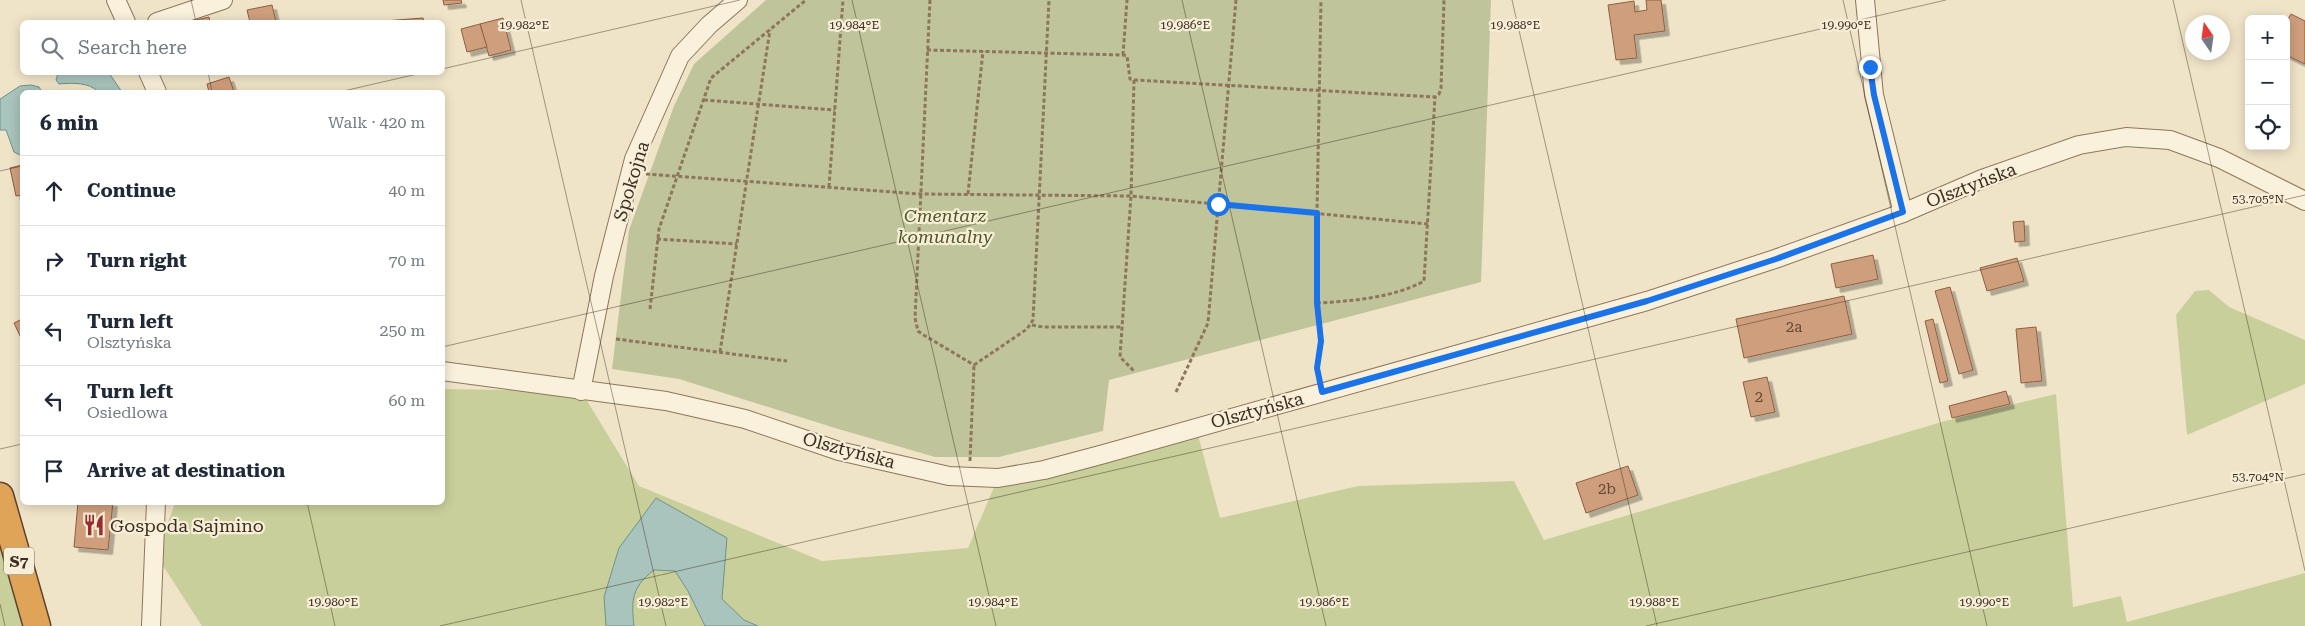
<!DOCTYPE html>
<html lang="en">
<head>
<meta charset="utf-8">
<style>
  :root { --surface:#fff; --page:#f2f2f3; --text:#1f2937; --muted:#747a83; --line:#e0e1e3 }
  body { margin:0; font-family:"Roboto Serif",serif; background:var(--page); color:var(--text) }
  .controls { position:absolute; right:15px; top:15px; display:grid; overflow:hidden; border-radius:8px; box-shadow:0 2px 12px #0003 }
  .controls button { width:45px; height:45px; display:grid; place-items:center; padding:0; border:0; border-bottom:1px solid var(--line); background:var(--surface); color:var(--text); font:25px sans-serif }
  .compass { position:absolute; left:2185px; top:15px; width:45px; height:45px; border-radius:50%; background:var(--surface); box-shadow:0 2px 12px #0003; rotate:347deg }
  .stop { position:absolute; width:15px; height:15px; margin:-11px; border:4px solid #1a73e8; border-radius:50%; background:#fff }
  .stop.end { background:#1a73e8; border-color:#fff; box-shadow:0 1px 5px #0008 }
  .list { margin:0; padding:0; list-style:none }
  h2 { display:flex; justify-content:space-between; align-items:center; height:65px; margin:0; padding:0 20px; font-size:21px }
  h2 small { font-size:16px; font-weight:400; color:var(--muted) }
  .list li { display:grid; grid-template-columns:32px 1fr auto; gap:15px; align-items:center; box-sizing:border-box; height:70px; padding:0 20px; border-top:1px solid var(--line) }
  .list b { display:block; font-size:19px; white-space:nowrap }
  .list p { margin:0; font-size:16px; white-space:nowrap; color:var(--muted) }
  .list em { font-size:16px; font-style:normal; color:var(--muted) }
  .icon { flex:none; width:28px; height:28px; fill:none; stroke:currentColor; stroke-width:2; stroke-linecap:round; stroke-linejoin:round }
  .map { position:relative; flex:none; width:2305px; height:626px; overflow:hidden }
  .search { position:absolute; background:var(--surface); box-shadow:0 2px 12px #0003; left:20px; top:20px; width:425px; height:55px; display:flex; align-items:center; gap:12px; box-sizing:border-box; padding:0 18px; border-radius:8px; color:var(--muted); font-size:19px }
  .panel { position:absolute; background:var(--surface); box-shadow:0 2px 12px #0003; left:20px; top:90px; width:425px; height:415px; border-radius:8px }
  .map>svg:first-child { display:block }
  .green { fill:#c9cf9b }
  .cemetery { fill:#bfc49a }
  .water { fill:#a9c4bc; stroke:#6f938a }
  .building { fill:#cf9f7d; stroke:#8d5f41; filter:url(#shadow) }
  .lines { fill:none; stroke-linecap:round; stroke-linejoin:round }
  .minor-casing { stroke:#8d765c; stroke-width:20 }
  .highway-casing { stroke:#5b4430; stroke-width:29 }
  .path { stroke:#8d765c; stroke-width:3; stroke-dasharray:4 2.5; stroke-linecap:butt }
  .minor { stroke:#faf1dc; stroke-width:18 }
  .highway { stroke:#e0a458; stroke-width:26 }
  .route { stroke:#1a73e8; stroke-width:6 }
  .ticks { fill:none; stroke:#3d2e20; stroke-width:1; stroke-opacity:0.45 }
  .labels { text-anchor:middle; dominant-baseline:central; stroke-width:4.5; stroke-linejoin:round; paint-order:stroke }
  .number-label { font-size:15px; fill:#624a37 }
  .shield { fill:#f7eed8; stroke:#756857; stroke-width:1 }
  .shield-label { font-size:16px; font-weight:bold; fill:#3d2e20 }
  .street-label { font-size:18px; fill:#3d2e20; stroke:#f7eed8 }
  .park-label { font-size:18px; font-style:italic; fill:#4d5a26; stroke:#f7eed8 }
  .poi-label { font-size:18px; fill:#3d2e20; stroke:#f7eed8; text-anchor:start }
  .ticks-label { font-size:12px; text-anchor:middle; fill:#3d2e20; stroke:#f7eed8; stroke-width:4.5; stroke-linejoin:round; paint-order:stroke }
</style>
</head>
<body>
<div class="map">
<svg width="2305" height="626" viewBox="0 0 2305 626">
  <defs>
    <filter id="shadow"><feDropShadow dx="4.5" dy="4.5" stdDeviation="0" flood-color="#0004"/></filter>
  </defs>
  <rect width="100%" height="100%" fill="#f0e4c8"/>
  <g class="green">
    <path d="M2209,290L2229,307L2305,340V384L2187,435L2176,315L2195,291Z"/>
    <path d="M443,389L581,391L639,486L822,561L968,548L998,478L1196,427L1220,518L1358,486L1514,481L1544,540L1945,421L2056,394L2073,607L2121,596L2127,622L2305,573V626H202L156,555L175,503L442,502Z"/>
    <path d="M0,535L26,626H0Z"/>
  </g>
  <path class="cemetery" d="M766,0H1491L1481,282L1109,380L1103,431L999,457H935L835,428L679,379L612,369L629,230L674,106L694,64Z"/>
  <g class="water">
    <path d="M58,73H109L122,92H98C90,82 72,83 59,84L56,80Z"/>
    <path d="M31,85L39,87L42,92H22V156L14,152L6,130H0V99L20,86Z"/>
    <path d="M656,498L727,538L722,599L744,620L758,626H705L688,591L675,571L654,570C632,587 631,599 634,626H606L604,597L619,548Z"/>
  </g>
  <g class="building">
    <path d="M443,0H461L462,3L444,5Z"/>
    <path d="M1646,0H1661L1665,31L1634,35L1637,58L1616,60L1608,5L1634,1L1635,12L1647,10Z"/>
    <path d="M272,5L276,22H250L247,10Z"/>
    <path d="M2291,14L2305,21V64L2286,55V22Z"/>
    <path d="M209,17L210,22H187Z"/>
    <path d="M423,18L424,22H384V21Z"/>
    <path d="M503,18L511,50L489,56L480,24Z"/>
    <path d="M480,24L487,47L467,52L461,29Z"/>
    <path d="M229,77L234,92H209L207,84Z"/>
    <path d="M22,165V195L16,196L10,168Z"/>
    <path d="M2024,221L2025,241L2015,242L2013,222Z"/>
    <path d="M1873,255L1878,279L1836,288L1831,264Z"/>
    <path d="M2017,258L2024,281L1987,291L1980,268Z"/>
    <path d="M1950,287L1973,370L1959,374L1935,291Z"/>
    <path d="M1844,296L1852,334L1744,358L1736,319Z"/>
    <path d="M22,319V340L14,323Z"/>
    <path d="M1933,319L1948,381L1940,383L1925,321Z"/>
    <path d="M2036,327L2042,381L2021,383L2016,329Z"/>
    <path d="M1767,377L1775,412L1751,417L1743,382Z"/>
    <path d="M2006,391L2010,404L1952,418L1949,406Z"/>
    <path d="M1628,466L1638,495L1586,513L1576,483Z"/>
    <path d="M78,502H113L108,550L74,547Z"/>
  </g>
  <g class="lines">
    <g class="minor-casing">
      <g id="minor">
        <path d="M116,0L126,22"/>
        <path d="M1865,0L1874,95L1903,213"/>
        <path d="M157,22L223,0"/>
        <path d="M148,72L157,92"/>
        <path d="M442,371L666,401L745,419L839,451L949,476L998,478L1044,470L1104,454L1647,301L1775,259L1903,213L1982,179L2079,145L2126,137L2170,140L2219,158L2305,201"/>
        <path d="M581,391L604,276L634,159L680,56L709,25L738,0"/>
        <path d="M151,626L156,502"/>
      </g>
    </g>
    <g class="highway-casing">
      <path id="highway" d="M0,496L37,626"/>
    </g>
    <g class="path">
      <path d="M930,0L915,318L918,331L922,334L974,365"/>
      <path d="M927,50L1123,55L1127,56L1130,79L1134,80L1435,97L1439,94L1441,88L1444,0"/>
      <path d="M1123,55L1127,0"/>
      <path d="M1134,80L1131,196L1120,357L1135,372"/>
      <path d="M704,100L835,110"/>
      <path d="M646,174L920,194L1131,196L1428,224"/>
      <path d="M829,187L843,0"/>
      <path d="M968,194L983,51"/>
      <path d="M657,239L737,244"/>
      <path d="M1317,303C1352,301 1393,298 1424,281L1435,97"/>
      <path d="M650,309L659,229L711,78L806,0"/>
      <path d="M1032,325L1043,327H1122"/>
      <path d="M616,339L787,361"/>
      <path d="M720,352L770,30"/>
      <path d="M974,365L1027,329L1033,320L1049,0"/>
      <path d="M1319,376L1317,368L1321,341L1317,303V213L1321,0"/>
      <path d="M1176,392L1208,323L1236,0"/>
      <path d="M970,461L974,365"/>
    </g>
    <use href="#minor" class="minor"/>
    <use href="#highway" class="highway"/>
  </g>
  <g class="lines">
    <path class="route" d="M1218,204L1317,213V303L1321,341L1317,368L1322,392L1647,301L1776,259L1903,212L1874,95L1870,67"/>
  </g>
  <path class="ticks" d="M191,0L196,22M521,0L666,626M852,0L996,626M1182,0L1326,626M1512,0L1657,626M1843,0L1987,626M2173,0L2305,571M442,69L740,0M208,72L212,92M339,92L426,72M0,171L22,166M442,347L1946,0M0,449L22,444M307,502L335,626M0,604L5,626M440,626L2305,195M1646,626L2305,474"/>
  <defs>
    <g id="restaurant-bare" transform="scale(1.725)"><path d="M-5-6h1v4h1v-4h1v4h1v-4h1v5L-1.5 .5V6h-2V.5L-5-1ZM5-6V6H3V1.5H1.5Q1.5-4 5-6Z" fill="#9e2a2b" stroke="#f7eed8" stroke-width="2.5" paint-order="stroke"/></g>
  </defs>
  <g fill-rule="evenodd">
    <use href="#restaurant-bare" x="94" y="525"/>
  </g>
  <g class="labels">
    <g class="number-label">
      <text x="1794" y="327">2a</text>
      <text x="1759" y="397">2</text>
      <text x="1607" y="489">2b</text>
    </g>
    <rect class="shield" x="4" y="547.5" width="30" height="27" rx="4"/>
    <g class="shield-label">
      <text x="19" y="561">S7</text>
    </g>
    <g class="street-label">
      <text transform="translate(631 181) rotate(-73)">Spokojna</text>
      <text transform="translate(1971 185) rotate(-21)">Olsztyńska</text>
      <text transform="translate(1257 410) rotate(-15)">Olsztyńska</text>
      <text transform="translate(849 450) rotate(15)">Olsztyńska</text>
    </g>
    <g class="park-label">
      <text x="945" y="215">Cmentarz<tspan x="945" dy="21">komunalny</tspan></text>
    </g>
    <g class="poi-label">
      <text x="110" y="525">Gospoda Sajmino</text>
    </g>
  </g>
  <g class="ticks-label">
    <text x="524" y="29">19.982°E</text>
    <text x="854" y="29">19.984°E</text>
    <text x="1185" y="29">19.986°E</text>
    <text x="1515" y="29">19.988°E</text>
    <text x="1846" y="29">19.990°E</text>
    <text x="2258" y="203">53.705°N</text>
    <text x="2258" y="481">53.704°N</text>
    <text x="333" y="606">19.980°E</text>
    <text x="663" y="606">19.982°E</text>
    <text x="993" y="606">19.984°E</text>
    <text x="1324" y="606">19.986°E</text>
    <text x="1654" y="606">19.988°E</text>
    <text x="1984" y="606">19.990°E</text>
  </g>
</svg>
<div class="controls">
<button>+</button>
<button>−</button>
<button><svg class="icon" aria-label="locate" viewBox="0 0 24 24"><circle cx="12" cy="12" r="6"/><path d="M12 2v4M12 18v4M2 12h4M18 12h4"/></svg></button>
</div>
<svg class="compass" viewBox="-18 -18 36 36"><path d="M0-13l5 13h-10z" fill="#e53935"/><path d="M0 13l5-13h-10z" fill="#747a83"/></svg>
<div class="stop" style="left:1218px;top:204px"></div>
<div class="stop end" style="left:1870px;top:67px"></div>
<div class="search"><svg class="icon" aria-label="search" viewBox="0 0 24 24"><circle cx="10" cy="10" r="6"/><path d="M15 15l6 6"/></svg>Search here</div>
<section class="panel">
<h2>6 min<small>Walk · 420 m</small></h2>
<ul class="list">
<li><svg class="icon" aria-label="ahead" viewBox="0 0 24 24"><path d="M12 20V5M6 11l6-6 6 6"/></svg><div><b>Continue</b></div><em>40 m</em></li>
<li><svg class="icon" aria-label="right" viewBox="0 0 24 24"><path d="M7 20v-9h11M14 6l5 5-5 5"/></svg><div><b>Turn right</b></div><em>70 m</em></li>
<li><svg class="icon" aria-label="left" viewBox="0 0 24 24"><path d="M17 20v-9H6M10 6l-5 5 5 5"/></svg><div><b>Turn left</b><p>Olsztyńska</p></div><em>250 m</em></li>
<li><svg class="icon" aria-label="left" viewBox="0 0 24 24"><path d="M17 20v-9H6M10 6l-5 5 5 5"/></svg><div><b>Turn left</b><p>Osiedlowa</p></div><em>60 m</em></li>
<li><svg class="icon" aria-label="arrive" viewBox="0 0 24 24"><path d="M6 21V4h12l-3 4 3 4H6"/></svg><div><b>Arrive at destination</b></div></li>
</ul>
</section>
</div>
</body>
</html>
